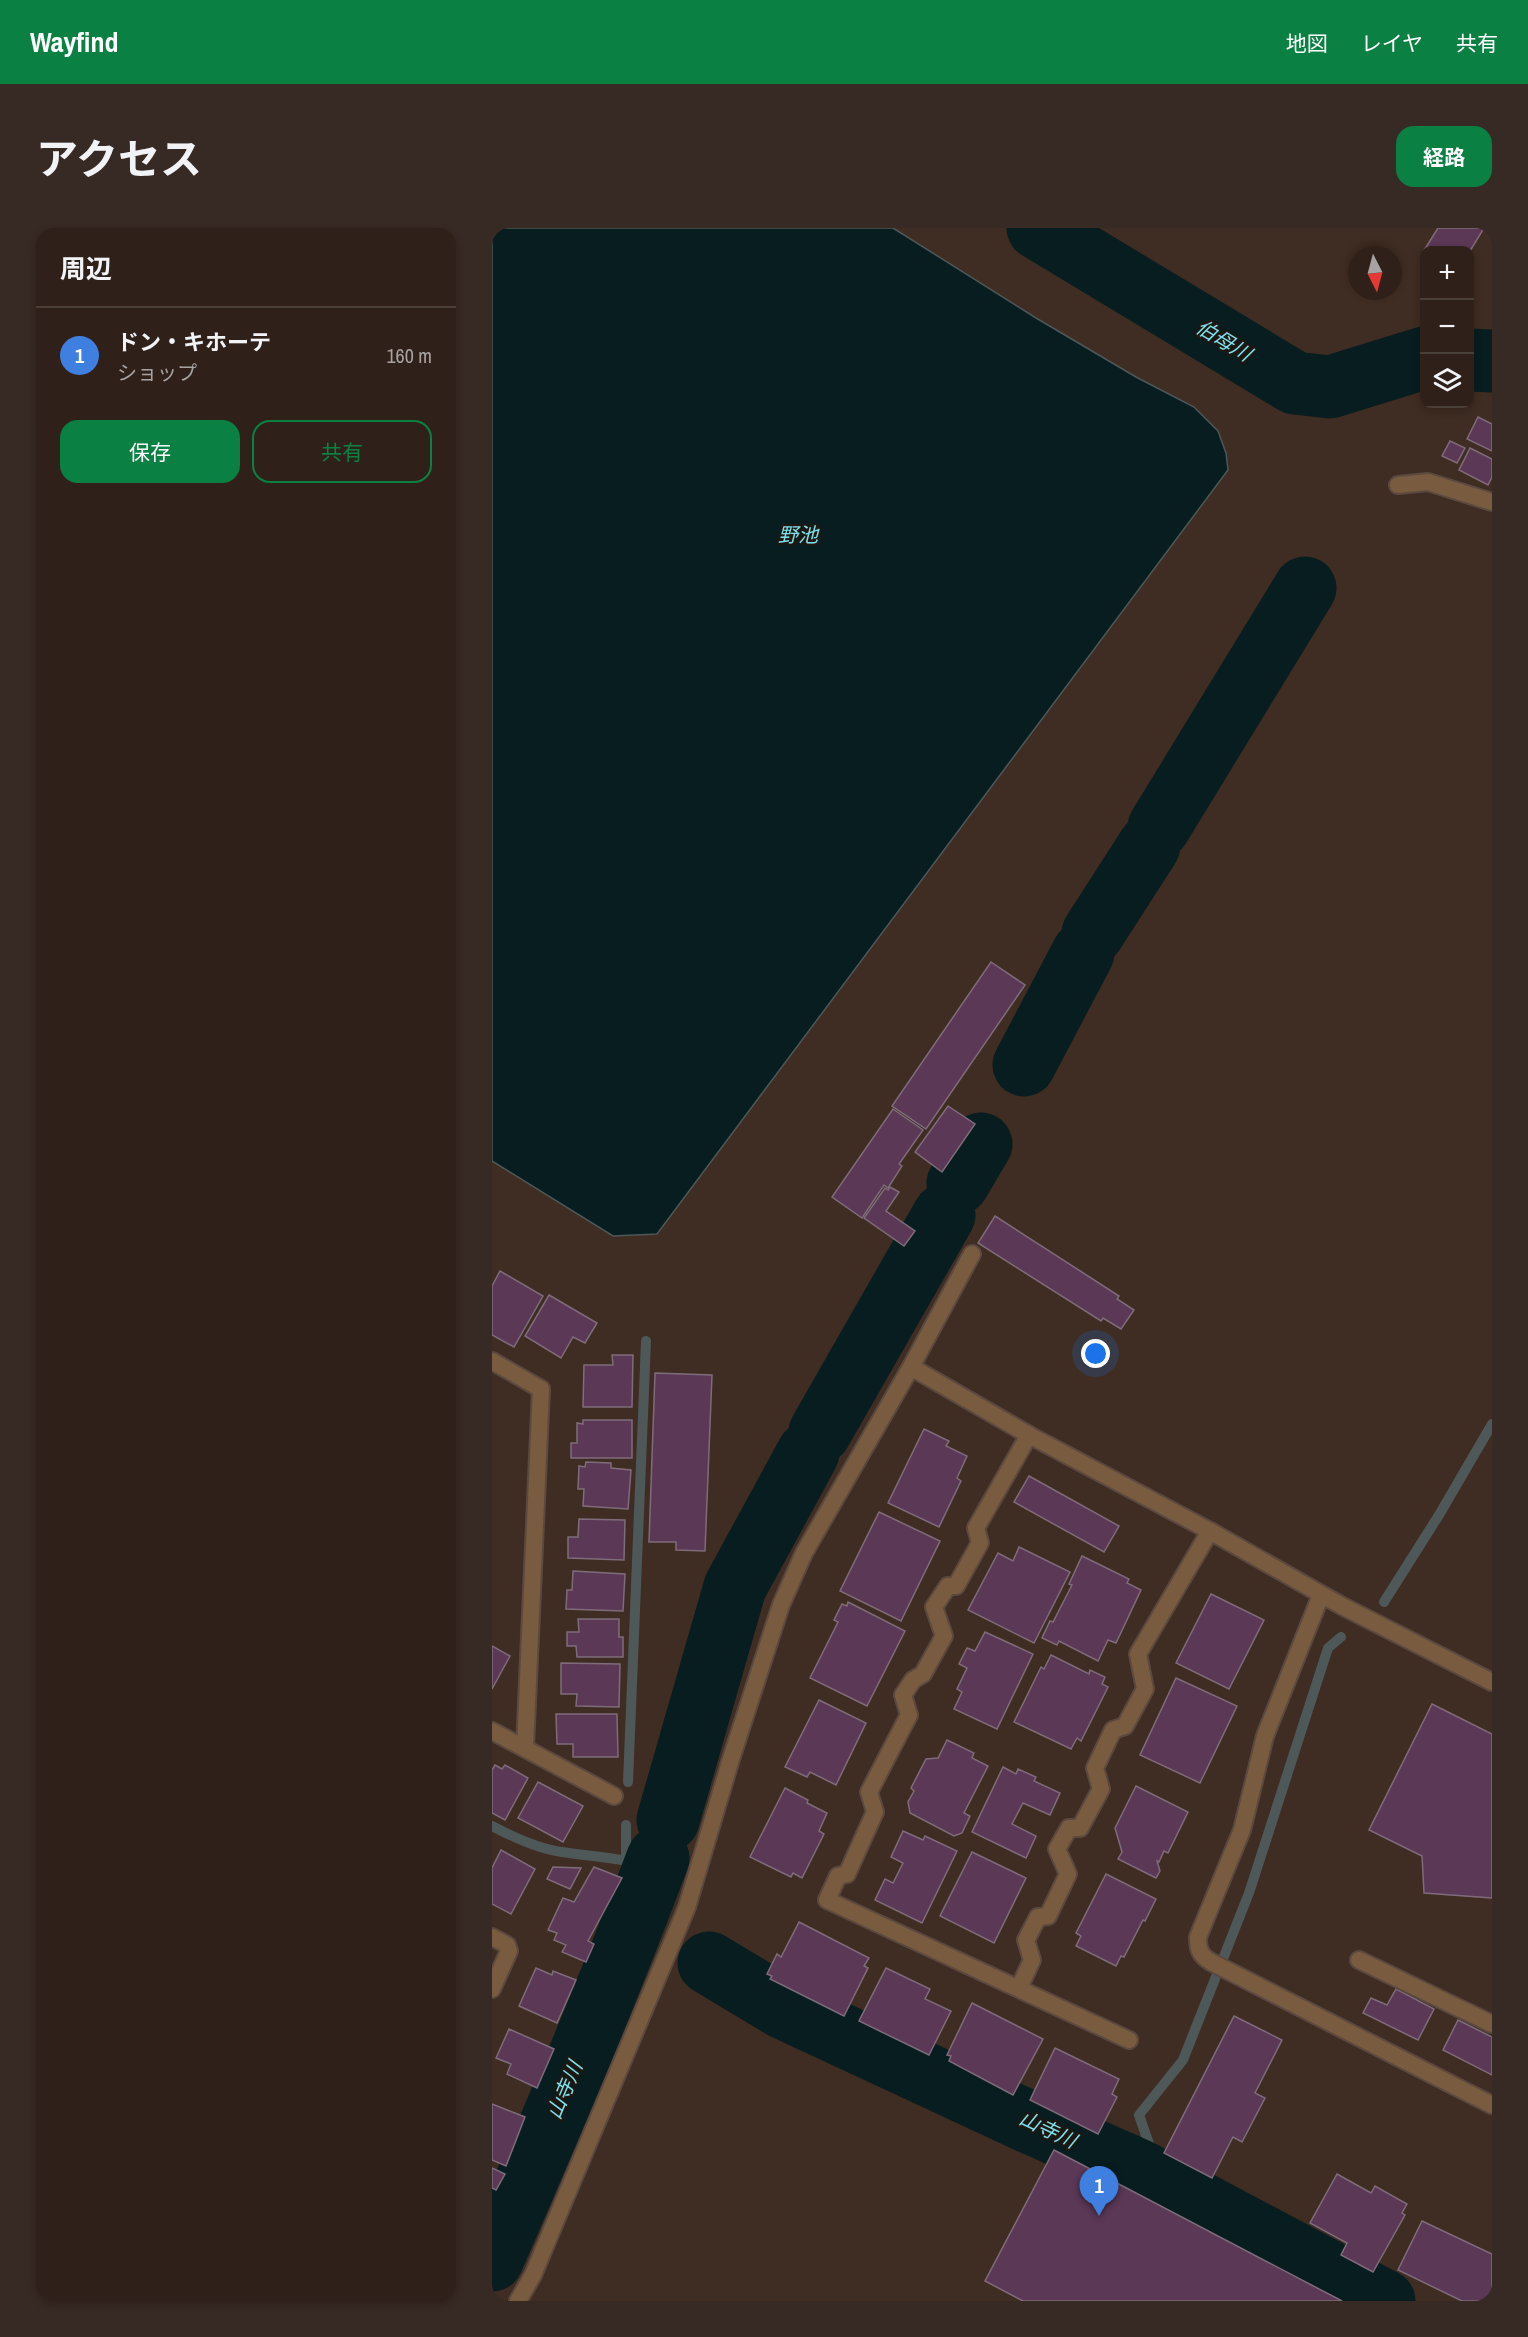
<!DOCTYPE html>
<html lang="ja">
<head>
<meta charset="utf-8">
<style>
  :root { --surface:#2f211a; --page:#372923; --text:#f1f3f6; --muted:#a7a3a2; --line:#4a3e39; --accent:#0b8043 }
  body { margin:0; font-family:"Archivo Narrow","Noto Sans JP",sans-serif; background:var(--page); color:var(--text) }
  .controls { position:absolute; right:18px; top:18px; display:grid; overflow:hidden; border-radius:12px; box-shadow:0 3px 9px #0003 }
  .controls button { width:54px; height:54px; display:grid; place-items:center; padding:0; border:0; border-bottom:2px solid var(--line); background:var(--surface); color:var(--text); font:30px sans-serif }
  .compass { position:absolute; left:856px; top:18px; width:54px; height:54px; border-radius:50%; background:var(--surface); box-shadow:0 3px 9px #0003; rotate:174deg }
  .you { position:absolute; left:604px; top:1126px; width:21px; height:21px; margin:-15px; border:4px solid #fff; border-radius:50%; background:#1a73e8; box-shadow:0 0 0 9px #1a73e833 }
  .badge { display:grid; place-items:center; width:39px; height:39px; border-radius:50%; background:var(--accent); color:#fff; font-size:20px; font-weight:700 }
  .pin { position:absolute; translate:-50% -50px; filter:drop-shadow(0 2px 3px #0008) }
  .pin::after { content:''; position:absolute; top:32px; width:21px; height:18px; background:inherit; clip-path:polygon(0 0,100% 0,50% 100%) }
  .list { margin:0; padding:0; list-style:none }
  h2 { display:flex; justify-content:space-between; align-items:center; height:78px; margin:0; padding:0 24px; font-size:26px }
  h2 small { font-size:20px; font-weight:400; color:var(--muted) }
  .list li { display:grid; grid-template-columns:39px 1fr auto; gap:18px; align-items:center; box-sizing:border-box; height:96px; padding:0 24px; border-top:2px solid var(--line) }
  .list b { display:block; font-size:22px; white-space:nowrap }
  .list p { margin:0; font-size:20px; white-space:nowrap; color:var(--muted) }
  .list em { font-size:20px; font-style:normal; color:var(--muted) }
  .actions { display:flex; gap:12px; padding:18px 24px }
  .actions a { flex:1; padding:14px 0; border:2px solid var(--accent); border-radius:18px; text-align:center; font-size:21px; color:var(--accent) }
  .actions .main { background:var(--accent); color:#fff }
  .icon { flex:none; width:33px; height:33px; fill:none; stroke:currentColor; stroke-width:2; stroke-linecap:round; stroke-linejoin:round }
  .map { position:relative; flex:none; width:1000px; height:2073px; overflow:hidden; border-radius:18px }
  header { display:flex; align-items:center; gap:36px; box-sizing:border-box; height:84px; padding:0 30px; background:var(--accent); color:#fff }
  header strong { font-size:28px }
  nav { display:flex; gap:33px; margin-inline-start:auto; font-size:21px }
  .intro { display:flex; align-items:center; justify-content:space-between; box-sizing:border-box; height:144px; padding:0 36px }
  h1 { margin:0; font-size:42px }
  .button { padding:15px 27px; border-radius:18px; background:var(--accent); color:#fff; font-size:21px; font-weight:700 }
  main { display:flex; gap:36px; padding:0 36px }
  aside { flex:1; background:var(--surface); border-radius:18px; box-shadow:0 3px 9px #0003 }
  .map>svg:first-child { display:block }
  .water { fill:#081d1f; stroke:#4e5858; stroke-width:1.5 }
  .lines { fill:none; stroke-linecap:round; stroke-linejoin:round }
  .stream { stroke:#4e5858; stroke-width:10 }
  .river { stroke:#081d1f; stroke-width:63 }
  .building { fill:#5b3856; stroke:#7f6c7b; stroke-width:1.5 }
  .service-casing { stroke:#5b4940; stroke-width:20 }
  .minor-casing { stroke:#5b4940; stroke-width:20 }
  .service { stroke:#795c3f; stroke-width:16 }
  .minor { stroke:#795c3f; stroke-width:16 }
  .labels { text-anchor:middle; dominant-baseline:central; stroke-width:4.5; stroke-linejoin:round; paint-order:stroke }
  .water-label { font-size:20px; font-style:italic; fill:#7be2ec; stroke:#1f1712 }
</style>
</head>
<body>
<header>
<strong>Wayfind</strong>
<nav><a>地図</a><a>レイヤ</a><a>共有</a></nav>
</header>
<div class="intro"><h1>アクセス</h1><a class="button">経路</a></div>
<main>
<aside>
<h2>周辺<small></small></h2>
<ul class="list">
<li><span class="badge" style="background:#3f7fe0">1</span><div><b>ドン・キホーテ</b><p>ショップ</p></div><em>160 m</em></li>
</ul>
<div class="actions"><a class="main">保存</a><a>共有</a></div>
</aside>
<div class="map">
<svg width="1000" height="2073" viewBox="0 0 1000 2073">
  <rect width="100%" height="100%" fill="#3f2c22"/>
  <path class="water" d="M0,0H401L544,90L644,149L702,179L726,203L734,225L736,242L165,1006L121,1008L0,933Z"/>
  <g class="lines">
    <g class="stream">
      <path d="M892,1374L947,1287L1000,1196"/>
      <path d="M136,1554L154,1113"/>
      <path d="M134,1597V1631"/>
      <path d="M0,1598C21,1609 47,1621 70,1624C103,1629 130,1630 162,1639"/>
      <path d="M648,1943L657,1916L647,1887L691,1832L757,1665L836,1420L849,1409"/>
    </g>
    <g class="river">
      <path d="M546,0L803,155L838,159L932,130"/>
      <path d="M978,132L1000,133"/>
      <path d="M667,599L813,360"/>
      <path d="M601,705L657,618"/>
      <path d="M532,837L591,725"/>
      <path d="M466,955L489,916"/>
      <path d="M328,1204L452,987"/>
      <path d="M176,1592L243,1359L316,1225"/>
      <path d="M217,1735L292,1780L535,1893L648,1943L892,2073"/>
      <path d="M0,2032C58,1899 115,1766 166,1630"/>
    </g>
  </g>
  <g class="building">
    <path d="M946,0H992L978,23L932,22V25L931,24Z"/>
    <path d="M986,189L1000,196V223L975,211Z"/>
    <path d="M958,213L973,220L965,235L950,228Z"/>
    <path d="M978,220L1000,231V249L996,257L967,242Z"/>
    <path d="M499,734L533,757L434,901L400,878Z"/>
    <path d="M456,878L483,896L450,944L423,924Z"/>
    <path d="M401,881L431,902L407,936L410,938L396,960L392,957L370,990L340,969Z"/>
    <path d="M398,959L407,964L394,983L423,1003L412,1018L372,990L393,960L396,962Z"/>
    <path d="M503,988L627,1068L625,1071L642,1082L629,1101L611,1090L609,1093L486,1015Z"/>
    <path d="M8,1043L51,1068L22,1119L0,1107V1058Z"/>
    <path d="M57,1067L105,1095L93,1115L81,1109L69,1130L33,1108Z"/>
    <path d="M120,1127H141L140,1179H91L92,1137H121Z"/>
    <path d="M163,1145L220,1147L213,1323L184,1322V1314H157Z"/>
    <path d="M91,1192H140V1230H79V1215H85V1195L91,1196Z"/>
    <path d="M432,1201L457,1213L454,1218L475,1228L465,1250L469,1253L447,1299L396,1275Z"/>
    <path d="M94,1234L119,1235V1240L139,1242L136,1281L91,1278L92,1261H86L87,1238L93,1239Z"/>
    <path d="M537,1248L627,1298L612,1324L522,1274Z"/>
    <path d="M387,1284L448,1313L409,1393L348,1363Z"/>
    <path d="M87,1291L133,1292L132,1332L76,1330V1309H86Z"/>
    <path d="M527,1319L578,1344L542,1415L476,1382L506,1325L521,1333Z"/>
    <path d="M590,1328L637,1351L635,1355L649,1362L624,1415L616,1412L606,1433L567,1413L565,1417L550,1410L558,1393L561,1394L580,1357L577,1356Z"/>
    <path d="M81,1343L133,1346L131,1383L74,1381L75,1362H80Z"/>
    <path d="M719,1366L772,1392L737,1461L684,1435Z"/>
    <path d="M356,1374L413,1403L375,1478L318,1450L346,1394L342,1392L350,1376L355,1378Z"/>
    <path d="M86,1391H127V1409H131V1429H85L84,1418H75V1404H87Z"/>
    <path d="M493,1404L541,1426L505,1501L462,1481L470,1464L465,1461L475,1440L467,1436L475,1420L483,1423Z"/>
    <path d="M0,1418L18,1428L0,1461Z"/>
    <path d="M559,1427L597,1446L598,1442L613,1449L610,1456L616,1459L589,1513L585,1510L579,1521L522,1494L549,1439L552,1441Z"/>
    <path d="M69,1435L128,1436L127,1479L84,1478L85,1466H69Z"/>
    <path d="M684,1450L745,1478L708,1555L648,1527Z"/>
    <path d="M327,1472L374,1495L344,1557L318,1544L315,1549L293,1539Z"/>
    <path d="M940,1476L1000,1506V1670L932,1665L930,1628L877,1602Z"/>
    <path d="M64,1486H125L126,1529H81V1516H65Z"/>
    <path d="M455,1512L482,1525L480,1530L496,1538L472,1585L478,1588L470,1605L462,1608L418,1585L416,1574L422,1563L419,1560L434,1531L446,1530Z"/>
    <path d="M3,1537L10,1541L13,1537L36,1550L13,1592L0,1585V1542Z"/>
    <path d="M511,1539L524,1546L526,1541L544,1549L542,1553L568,1565L558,1587L531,1575L520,1596L544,1608L534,1630L480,1604Z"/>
    <path d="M46,1554L91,1578L71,1614L26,1590Z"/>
    <path d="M644,1558L696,1584L676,1625L672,1623L667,1634L665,1633L668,1643L664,1650L626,1631L630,1624L623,1600Z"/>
    <path d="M293,1560L316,1572L315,1575L335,1585L327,1603L332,1606L310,1650L301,1645L299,1649L258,1629Z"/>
    <path d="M411,1603L431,1612L433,1608L465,1623L430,1695L383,1672L393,1651L401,1655L411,1635L399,1629Z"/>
    <path d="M9,1622L43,1641L19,1686L0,1676V1640Z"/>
    <path d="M480,1624L534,1650L502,1715L448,1688Z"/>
    <path d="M61,1639L89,1640L78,1661L55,1651Z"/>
    <path d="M102,1639L130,1650L96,1713L102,1716L94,1734L70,1724L74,1717L62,1712L65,1705L56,1702L71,1670L82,1674Z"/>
    <path d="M614,1646L664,1671L653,1693L651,1692L632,1729L629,1728L624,1738L584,1718L589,1708L584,1705Z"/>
    <path d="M307,1694L377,1730L372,1738L376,1740L352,1788L278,1751L280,1748L275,1746L285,1726L289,1729Z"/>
    <path d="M44,1740L60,1747L61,1743L84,1752L65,1795L27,1778Z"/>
    <path d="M394,1740L438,1761L433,1771L459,1783L437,1827L367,1793Z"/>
    <path d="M904,1761L942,1781L926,1812L871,1785L879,1770L895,1777Z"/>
    <path d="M480,1775L551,1811L521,1867L457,1833L459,1828L455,1827Z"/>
    <path d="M742,1788L790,1812L763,1865L773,1870L750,1914L741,1909L720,1950L672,1925Z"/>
    <path d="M966,1792L1000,1809V1847L951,1822Z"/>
    <path d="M17,1801L62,1821L45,1860L15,1846L19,1836L4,1830Z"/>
    <path d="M563,1820L627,1851L620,1866L625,1869L606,1906L538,1872Z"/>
    <path d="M0,1876L33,1889L14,1938L0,1932Z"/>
    <path d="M562,1922L850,2073H531L493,2053Z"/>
    <path d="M0,1940L13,1946L4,1962L0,1960Z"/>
    <path d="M845,1946L879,1965L883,1958L915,1976L910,1985L913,1987L881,2044L849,2027L855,2015L818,1995Z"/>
    <path d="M930,1993L1000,2026V2073H970L906,2042Z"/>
  </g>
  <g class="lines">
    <g class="service-casing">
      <g id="service">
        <path d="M537,1207L484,1300L488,1315L464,1358H456L442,1379L452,1408L431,1446L421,1452L411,1467L417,1487L377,1564L383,1584L355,1646L346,1648L335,1672L637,1812"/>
        <path d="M829,1367L773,1508L750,1602L706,1709C706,1722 708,1727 719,1734L1000,1877"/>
        <path d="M867,1732L1000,1796"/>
        <path d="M527,1760L540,1732L534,1712L546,1689L556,1688L576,1646L565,1621L577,1600H588L609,1561L603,1540L621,1502L633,1498L653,1461L646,1426L718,1303"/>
      </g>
    </g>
    <g class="minor-casing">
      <g id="minor">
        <path d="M906,257L936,254L1000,274"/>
        <path d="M0,1133L49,1161L33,1520"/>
        <path d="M419,1139L537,1207L718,1303L850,1378L1000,1454"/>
        <path d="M0,1503L122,1568"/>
        <path d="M0,1709L15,1717L17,1723L0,1761"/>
        <path d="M26,2073L41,2047L195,1679L239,1531L289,1377L312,1325L419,1139L480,1026"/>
      </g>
    </g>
    <use href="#service" class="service"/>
    <use href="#minor" class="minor"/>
  </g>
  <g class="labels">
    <g class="water-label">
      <text transform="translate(732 112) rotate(31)">伯母川</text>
      <text x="306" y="306">野池</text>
      <text transform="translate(72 1862) rotate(-67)">山寺川</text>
      <text transform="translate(556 1901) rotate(25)">山寺川</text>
    </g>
  </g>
</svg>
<div class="controls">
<button>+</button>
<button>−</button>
<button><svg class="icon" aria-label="layers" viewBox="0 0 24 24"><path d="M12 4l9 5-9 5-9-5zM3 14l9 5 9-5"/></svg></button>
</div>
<svg class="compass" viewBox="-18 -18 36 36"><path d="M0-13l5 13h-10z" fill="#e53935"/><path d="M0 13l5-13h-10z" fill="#a7a3a2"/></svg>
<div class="you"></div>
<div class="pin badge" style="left:607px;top:1988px;background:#3f7fe0">1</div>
</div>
</main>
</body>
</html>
